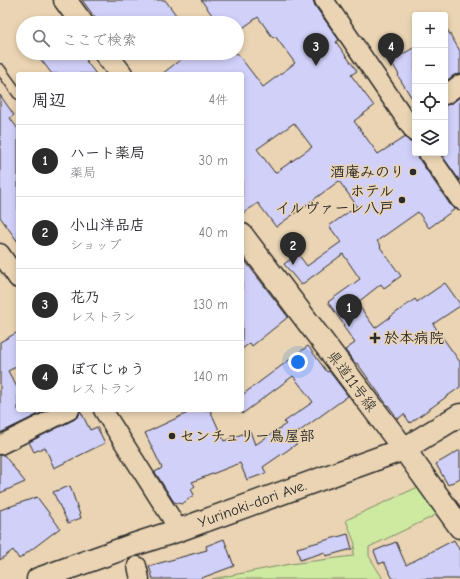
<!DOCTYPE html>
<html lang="ja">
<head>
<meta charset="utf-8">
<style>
  :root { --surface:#fff; --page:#f2f2f3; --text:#2b2b33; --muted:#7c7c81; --line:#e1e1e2; --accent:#2b2b2b }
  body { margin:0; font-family:"Comic Neue","Klee One",sans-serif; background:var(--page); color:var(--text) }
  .controls { position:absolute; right:12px; top:12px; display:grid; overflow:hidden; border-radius:4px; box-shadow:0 2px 6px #0003 }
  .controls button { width:36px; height:36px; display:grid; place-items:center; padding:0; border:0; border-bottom:1px solid var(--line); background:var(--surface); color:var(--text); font:20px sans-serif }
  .you { position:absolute; left:298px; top:362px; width:14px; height:14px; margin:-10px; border:3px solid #fff; border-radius:50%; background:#1a73e8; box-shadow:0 0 0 6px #1a73e833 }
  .badge { display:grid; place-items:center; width:26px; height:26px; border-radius:50%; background:var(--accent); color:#fff; font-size:13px; font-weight:700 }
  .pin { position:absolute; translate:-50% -33px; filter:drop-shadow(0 1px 2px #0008) }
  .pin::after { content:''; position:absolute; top:21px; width:14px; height:12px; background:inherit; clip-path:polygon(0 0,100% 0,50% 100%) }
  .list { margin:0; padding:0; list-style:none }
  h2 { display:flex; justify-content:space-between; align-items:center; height:52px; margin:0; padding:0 16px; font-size:17px }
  h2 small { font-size:13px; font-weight:400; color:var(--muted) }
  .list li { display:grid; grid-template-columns:26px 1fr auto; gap:12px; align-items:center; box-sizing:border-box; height:72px; padding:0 16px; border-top:1px solid var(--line) }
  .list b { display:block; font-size:15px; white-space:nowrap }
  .list p { margin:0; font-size:13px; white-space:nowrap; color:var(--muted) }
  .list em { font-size:13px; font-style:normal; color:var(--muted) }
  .icon { flex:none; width:22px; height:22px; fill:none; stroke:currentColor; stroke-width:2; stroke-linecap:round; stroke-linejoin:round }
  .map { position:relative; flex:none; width:460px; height:579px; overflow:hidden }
  .search { position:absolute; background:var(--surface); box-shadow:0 2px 6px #0003; left:16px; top:16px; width:228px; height:44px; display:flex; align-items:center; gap:10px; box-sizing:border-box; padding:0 14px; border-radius:22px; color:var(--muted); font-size:15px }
  .panel { position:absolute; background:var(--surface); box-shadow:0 2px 6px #0003; left:16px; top:72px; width:228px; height:340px; border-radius:4px }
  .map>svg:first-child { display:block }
  .green { fill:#ceeaa1; stroke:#7c8a66 }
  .building { fill:#d1d0f9; stroke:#2b2b2b; fill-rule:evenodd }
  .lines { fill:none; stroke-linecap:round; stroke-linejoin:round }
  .lane-casing { stroke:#2b2b2b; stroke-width:12 }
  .street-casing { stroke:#2b2b2b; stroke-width:21 }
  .secondary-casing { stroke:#2b2b2b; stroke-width:25 }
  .primary-casing { stroke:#2b2b2b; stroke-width:25 }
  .lane { stroke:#ead4b3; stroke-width:9 }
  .street { stroke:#ead4b3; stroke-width:18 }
  .secondary { stroke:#ead4b3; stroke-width:22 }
  .primary { stroke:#ead4b3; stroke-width:22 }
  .poi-dot { fill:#2b2b2b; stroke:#ead4b3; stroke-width:1.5 }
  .labels { text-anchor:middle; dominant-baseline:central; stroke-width:3; stroke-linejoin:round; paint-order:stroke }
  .poi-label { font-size:15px; font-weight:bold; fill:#2b2b2b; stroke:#ead4b3; text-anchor:end }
  .street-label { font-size:15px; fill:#2b2b2b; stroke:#ead4b3 }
</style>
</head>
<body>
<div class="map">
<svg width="460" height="579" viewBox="0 0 460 579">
  <rect width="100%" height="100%" fill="#ead4b3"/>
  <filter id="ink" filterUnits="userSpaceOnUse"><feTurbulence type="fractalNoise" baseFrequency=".025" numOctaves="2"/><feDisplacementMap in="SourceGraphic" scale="8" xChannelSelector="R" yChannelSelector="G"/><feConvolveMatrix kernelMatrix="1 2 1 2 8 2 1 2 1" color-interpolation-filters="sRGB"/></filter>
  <g filter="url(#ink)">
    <path class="green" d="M418,487L438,514L369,547V556L383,579H212L290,564L353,556L355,544L346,520Z"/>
    <g class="building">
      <path d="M82,0H165L182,23H99Z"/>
      <path d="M201,0H313L315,6L339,40L336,42L357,71L351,75L374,106L354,121L378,154L405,137L410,142L415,143V153H418L419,159L451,206L455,209L429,228L418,212L377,241L381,246L380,247L401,276L384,288L381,284L357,303L375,328L415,299L417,302L445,283L460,304V306L433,324L460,362V387L410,423L404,414L398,419L388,405V406L357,363L356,364L345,350L355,343L343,326L344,325L328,302L360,279L343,254L301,285L284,264L298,254L307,266L341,242L329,226L357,206L339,181L276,227L258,203L242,214V74H162L189,53H237L263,87L295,63L275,36L273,38L258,17L237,32V23H218ZM294,123L312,147L275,173L257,149Z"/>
      <path d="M445,26L460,51V74L454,75L445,82Z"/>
      <path d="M415,47V103L398,76L399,75L391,61Z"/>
      <path d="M36,53H93V56L86,61L96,74H52Z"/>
      <path d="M0,95L14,115L10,118L18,129V242L0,217Z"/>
      <path d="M460,97V181L443,157L445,156V105L451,104Z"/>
      <path d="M242,257L288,317L252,346L250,343L242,349Z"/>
      <path d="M18,332V366L8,371L18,389V410H47L0,433V342Z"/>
      <path d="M308,346L327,372L329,371L348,396L293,436L298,443L263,467L266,473L247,480L240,463L192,482L195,486L191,489L194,495L182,504L174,502L155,472L162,468L145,433L194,410H210L224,441L250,431L255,445L286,424L284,422L313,402L293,376L242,414V395Z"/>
      <path d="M80,410L90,430L97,427L105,443L54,468L45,447L34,452L29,442L75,419L79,415Z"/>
      <path d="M460,450V478L448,485L436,464Z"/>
      <path d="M4,455L25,482L0,493V455Z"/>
      <path d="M70,486L81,518L68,523L53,492Z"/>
      <path d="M37,497L60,528L19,559L13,550L0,560V510Z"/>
      <path d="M348,534L352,549L326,556L325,552L300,560L297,548Z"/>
      <path d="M224,539L234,566L199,579H153L149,566L207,550L206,546Z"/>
      <path d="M454,540L460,551V579H393L384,562L379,564L374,551L396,542L406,565Z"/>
    </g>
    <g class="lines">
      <g class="lane-casing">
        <path id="lane" d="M0,69L18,94"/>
      </g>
      <g class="street-casing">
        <g id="street">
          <path d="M324,0L415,133"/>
          <path d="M445,95L460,84"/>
          <path d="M428,153L460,200"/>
          <path d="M0,253L18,279"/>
          <path d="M103,410L179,530"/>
          <path d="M0,445L70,410"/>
          <path d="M137,566L140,579"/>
        </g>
      </g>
      <g class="secondary-casing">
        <g id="secondary">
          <path id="s1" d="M38,579L133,545L179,530L404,449L460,415"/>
        </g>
      </g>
      <g class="primary-casing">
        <g id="primary">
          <path d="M65,0L82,23"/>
          <path d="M105,53L121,74"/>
          <path d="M242,235L404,449L460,527"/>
        </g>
      </g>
      <use href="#lane" class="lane"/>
      <use href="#street" class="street"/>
      <use href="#secondary" class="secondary"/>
      <use href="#primary" class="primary"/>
    </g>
  </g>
  <g class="poi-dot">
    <circle cx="413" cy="172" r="4"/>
    <circle cx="402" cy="200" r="4"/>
    <path d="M373 332h4v4h4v4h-4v4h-4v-4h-4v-4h4z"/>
    <circle cx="172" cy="436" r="4"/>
  </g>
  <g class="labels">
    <g class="poi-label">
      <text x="405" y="172">酒庵みのり</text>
      <text x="394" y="191">ホテル<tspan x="394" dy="17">イルヴァーレ八戸</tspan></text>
      <text x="384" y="338" text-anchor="start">於本病院</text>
      <text x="180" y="436" text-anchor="start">センチュリー鳥屋部</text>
    </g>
    <g class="street-label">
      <text transform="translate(352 381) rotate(53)">県道11号線</text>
      <text stroke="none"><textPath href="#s1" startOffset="227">Yurinoki-dori Ave.</textPath></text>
    </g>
  </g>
</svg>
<div class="controls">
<button>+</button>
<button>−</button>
<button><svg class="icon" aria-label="locate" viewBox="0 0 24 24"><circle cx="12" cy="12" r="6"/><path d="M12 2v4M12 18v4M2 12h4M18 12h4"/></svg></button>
<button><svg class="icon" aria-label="layers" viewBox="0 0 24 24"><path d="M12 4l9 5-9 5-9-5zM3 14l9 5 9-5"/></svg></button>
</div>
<div class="you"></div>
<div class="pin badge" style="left:349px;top:327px">1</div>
<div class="pin badge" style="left:293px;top:265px">2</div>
<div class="pin badge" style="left:316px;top:66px">3</div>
<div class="pin badge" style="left:391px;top:66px">4</div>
<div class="search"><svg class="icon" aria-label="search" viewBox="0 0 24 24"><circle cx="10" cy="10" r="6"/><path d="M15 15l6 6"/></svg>ここで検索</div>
<section class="panel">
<h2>周辺<small>4件</small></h2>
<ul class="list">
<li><span class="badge">1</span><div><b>ハート薬局</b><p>薬局</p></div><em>30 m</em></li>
<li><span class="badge">2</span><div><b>小山洋品店</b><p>ショップ</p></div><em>40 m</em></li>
<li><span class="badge">3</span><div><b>花乃</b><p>レストラン</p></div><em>130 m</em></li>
<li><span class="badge">4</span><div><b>ぼてじゅう</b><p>レストラン</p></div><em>140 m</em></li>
</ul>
</section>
</div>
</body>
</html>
